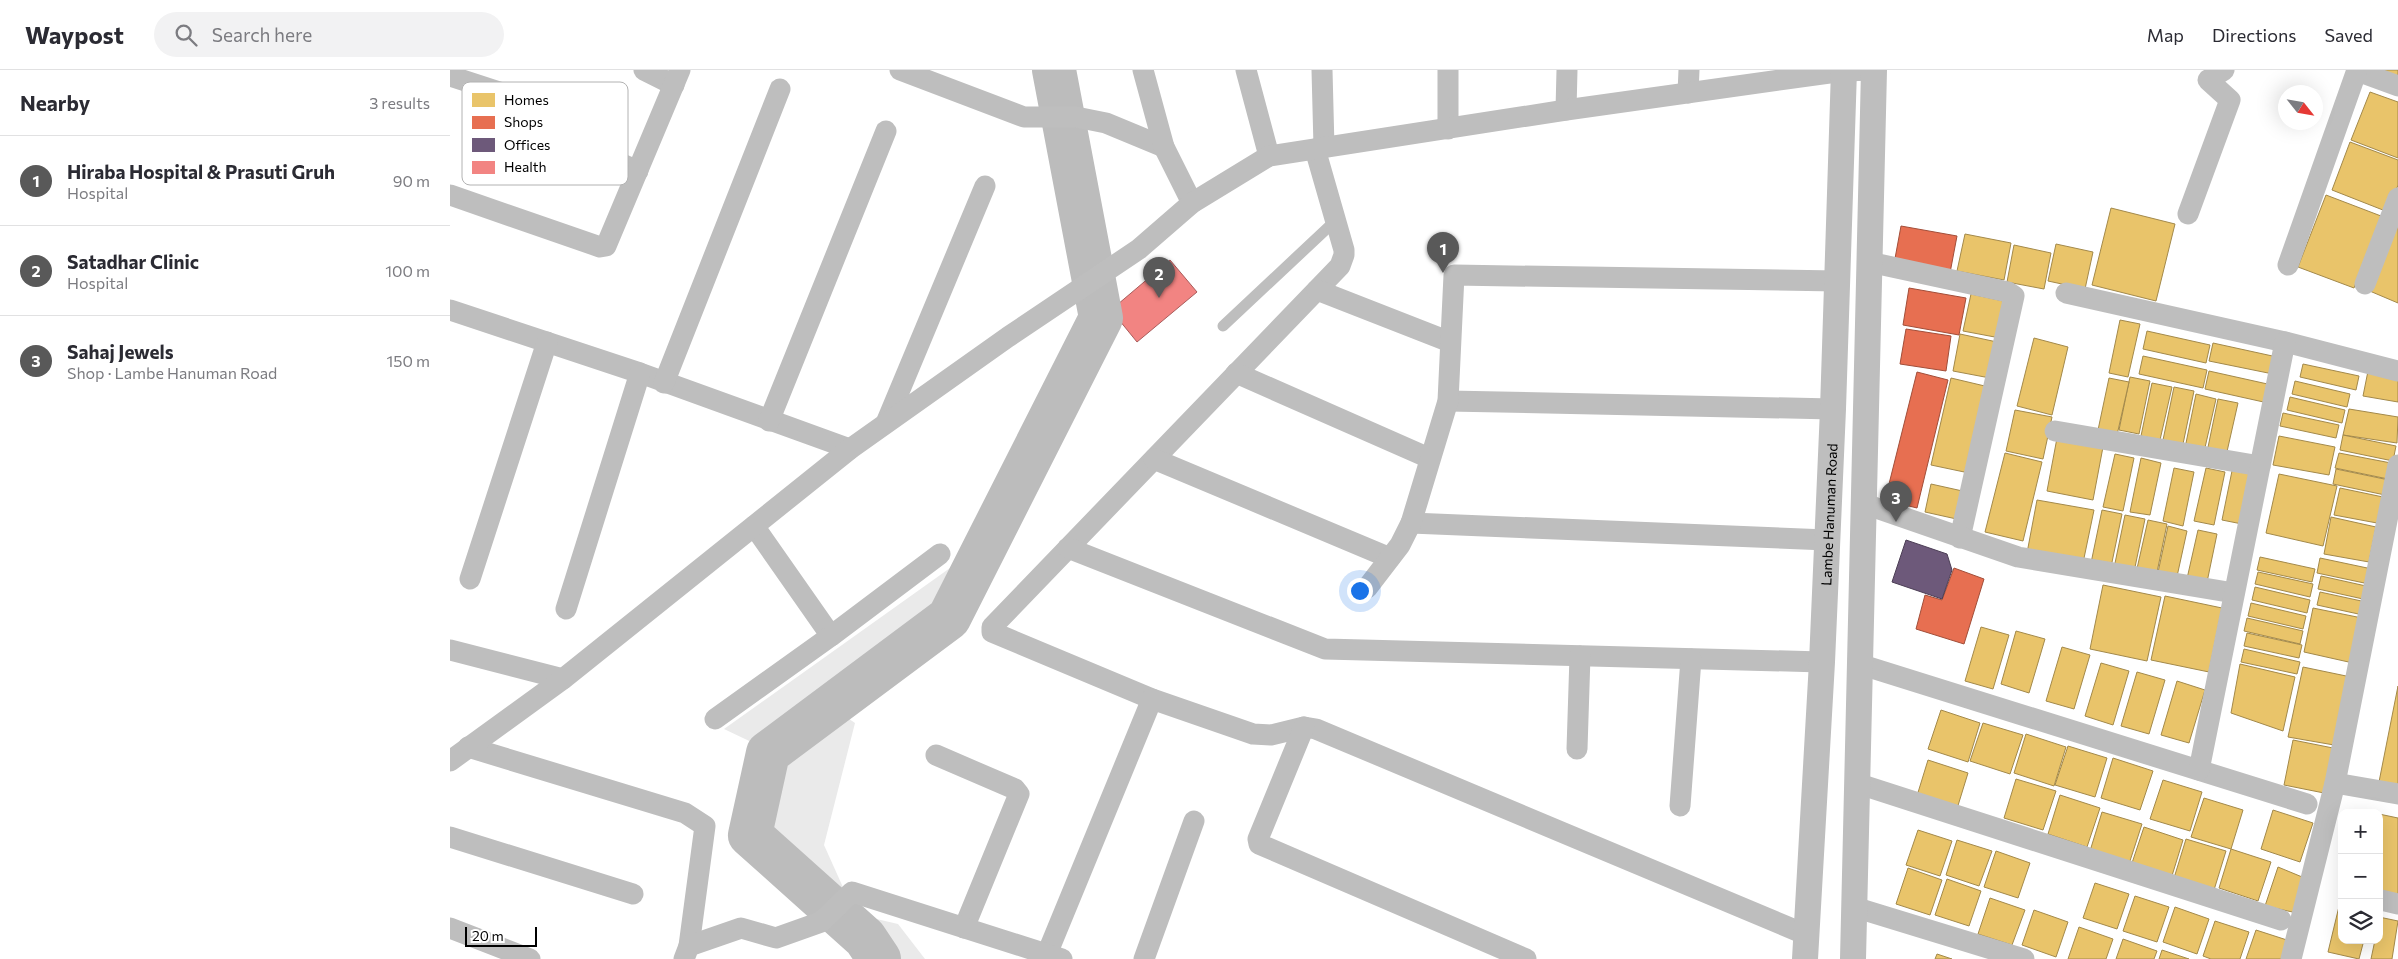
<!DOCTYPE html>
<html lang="en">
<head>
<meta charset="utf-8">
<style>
  :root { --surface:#fff; --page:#f2f2f3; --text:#2b2b33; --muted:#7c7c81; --line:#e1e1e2; --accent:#595959 }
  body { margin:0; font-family:Commissioner,sans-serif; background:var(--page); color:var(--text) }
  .controls { position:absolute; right:15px; bottom:15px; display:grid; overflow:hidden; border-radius:10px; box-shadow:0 5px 20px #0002 }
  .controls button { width:45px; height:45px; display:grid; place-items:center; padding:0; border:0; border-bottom:1px solid var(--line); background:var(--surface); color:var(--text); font:25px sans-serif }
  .compass { position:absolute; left:1828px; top:15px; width:45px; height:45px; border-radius:50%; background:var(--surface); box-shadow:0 5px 20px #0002; rotate:121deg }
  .scale { position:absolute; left:15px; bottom:12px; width:72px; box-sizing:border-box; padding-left:5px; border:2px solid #000; border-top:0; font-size:14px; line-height:18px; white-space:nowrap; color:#000; -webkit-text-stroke:4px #fff; paint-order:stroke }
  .you { position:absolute; left:909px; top:520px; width:18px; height:18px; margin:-12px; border:4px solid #fff; border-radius:50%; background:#1a73e8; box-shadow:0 0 0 8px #1a73e833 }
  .badge { display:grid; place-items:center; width:32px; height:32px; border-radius:50%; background:var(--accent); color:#fff; font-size:16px; font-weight:700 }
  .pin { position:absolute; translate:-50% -41px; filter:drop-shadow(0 1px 2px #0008) }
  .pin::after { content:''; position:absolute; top:26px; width:18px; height:15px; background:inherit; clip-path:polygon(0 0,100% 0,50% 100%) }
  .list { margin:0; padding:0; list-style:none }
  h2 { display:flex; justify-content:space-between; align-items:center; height:65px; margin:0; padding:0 20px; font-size:21px }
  h2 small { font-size:16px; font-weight:400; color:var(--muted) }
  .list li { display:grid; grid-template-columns:32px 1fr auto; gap:15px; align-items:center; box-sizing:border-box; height:90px; padding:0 20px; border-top:1px solid var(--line) }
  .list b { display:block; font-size:19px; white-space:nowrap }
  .list p { margin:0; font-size:16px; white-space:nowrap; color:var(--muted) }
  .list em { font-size:16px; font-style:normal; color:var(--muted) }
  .icon { flex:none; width:28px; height:28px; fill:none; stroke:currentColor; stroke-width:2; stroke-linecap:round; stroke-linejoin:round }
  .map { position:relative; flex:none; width:1948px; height:889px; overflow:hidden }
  header { display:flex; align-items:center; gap:30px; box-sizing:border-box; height:70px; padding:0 25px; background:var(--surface); border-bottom:1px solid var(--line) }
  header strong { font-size:24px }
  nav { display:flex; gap:28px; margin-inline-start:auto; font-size:18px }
  .search { width:350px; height:45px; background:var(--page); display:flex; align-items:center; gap:12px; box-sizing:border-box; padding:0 18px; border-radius:28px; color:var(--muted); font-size:19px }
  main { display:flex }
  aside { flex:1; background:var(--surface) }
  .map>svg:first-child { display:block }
  .green { fill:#eaeaea }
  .homes { fill:#e9c46a; stroke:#a3894a }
  .shops { fill:#e76f51; stroke:#a24e39 }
  .offices { fill:#6d597a; stroke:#4c3e55 }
  .health { fill:#f28482; stroke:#a95c5b }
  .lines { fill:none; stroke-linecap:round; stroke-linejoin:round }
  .river { stroke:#bcbcbc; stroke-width:44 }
  .service { stroke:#bebebe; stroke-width:11 }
  .minor { stroke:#bebebe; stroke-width:21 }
  .tertiary { stroke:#bebebe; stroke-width:26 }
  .labels { text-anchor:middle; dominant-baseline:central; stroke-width:5; stroke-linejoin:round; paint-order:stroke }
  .street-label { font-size:14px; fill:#000; stroke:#fff }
  .key { fill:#fff; stroke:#b2b2b2; stroke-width:1 }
  .key-label { font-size:14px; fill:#000 }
</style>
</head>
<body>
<header>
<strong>Waypost</strong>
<div class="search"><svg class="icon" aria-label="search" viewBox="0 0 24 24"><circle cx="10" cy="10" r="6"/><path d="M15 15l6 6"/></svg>Search here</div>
<nav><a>Map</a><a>Directions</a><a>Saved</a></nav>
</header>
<main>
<aside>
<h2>Nearby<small>3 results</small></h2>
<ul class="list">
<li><span class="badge">1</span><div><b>Hiraba Hospital &amp; Prasuti Gruh</b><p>Hospital</p></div><em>90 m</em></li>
<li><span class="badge">2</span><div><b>Satadhar Clinic</b><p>Hospital</p></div><em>100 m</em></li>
<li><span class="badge">3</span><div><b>Sahaj Jewels</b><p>Shop · Lambe Hanuman Road</p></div><em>150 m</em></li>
</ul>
</aside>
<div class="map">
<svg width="1948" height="889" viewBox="0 0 1948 889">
  <rect width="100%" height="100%" fill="#fff"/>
  <g class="green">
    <path d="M500,498L511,521L316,679L274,659Z"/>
    <path d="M386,640L405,653L374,775L405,844L448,854L475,889H435L410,863L355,815L316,751L334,689Z"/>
  </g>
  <g class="homes">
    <path d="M1927,0H1948V12Z"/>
    <path d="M1920,22L1948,32V88L1901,70Z"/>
    <path d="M1900,72L1948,90V115L1938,142L1882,120Z"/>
    <path d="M1876,125L1931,146L1904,218L1848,197Z"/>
    <path d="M1661,138L1725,154L1706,231L1642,215Z"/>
    <path d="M1948,143V233L1915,219Z"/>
    <path d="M1515,164L1561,173L1554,210L1507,201Z"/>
    <path d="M1606,174L1643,182L1635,219L1598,211Z"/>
    <path d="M1564,175L1601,183L1594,219L1557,212Z"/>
    <path d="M1521,224L1558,232L1550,268L1513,261Z"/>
    <path d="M1670,250L1690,254L1678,307L1659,303Z"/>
    <path d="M1697,261L1760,275L1756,293L1693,279Z"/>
    <path d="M1510,264L1547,272L1540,308L1503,301Z"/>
    <path d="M1584,268L1618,277L1602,345L1567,336Z"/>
    <path d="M1763,273L1827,287L1823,304L1759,291Z"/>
    <path d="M1693,286L1757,300L1753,318L1689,304Z"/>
    <path d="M1853,294L1909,306L1906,320L1850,307Z"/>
    <path d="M1759,301L1822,315L1818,333L1755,319Z"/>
    <path d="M1918,301L1948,307V332L1913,326Z"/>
    <path d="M1680,307L1700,311L1689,364L1669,360Z"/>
    <path d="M1501,308L1539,317L1519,403L1481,395Z"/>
    <path d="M1659,308L1679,312L1667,365L1648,360Z"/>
    <path d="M1845,311L1900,324L1897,337L1842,324Z"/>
    <path d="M1702,313L1722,317L1710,370L1691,366Z"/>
    <path d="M1724,317L1744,321L1733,374L1713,370Z"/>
    <path d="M1746,324L1766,329L1754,382L1735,378Z"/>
    <path d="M1840,327L1895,340L1892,353L1837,340Z"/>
    <path d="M1768,329L1788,333L1776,386L1757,382Z"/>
    <path d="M1899,339L1948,347L1947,373L1893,365Z"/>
    <path d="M1565,340L1602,347L1593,389L1556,381Z"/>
    <path d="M1833,343L1889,355L1886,368L1830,356Z"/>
    <path d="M1893,365L1946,376L1943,391L1890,380Z"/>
    <path d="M1829,366L1885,377L1879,405L1823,395Z"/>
    <path d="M1607,368L1653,377L1643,430L1597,421Z"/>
    <path d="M1555,383L1592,392L1573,471L1535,462Z"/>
    <path d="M1889,383L1941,393L1938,409L1885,398Z"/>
    <path d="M1665,384L1684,388L1673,441L1653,437Z"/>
    <path d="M1691,388L1711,393L1700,445L1680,442Z"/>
    <path d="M1783,396L1803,400L1792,454L1772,450Z"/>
    <path d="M1724,398L1744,402L1733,456L1713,451Z"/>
    <path d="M1756,398L1775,402L1764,455L1744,451Z"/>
    <path d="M1886,399L1939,410L1935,425L1883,414Z"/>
    <path d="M1829,404L1887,416L1873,476L1816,463Z"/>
    <path d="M1481,414L1517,422L1511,450L1475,442Z"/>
    <path d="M1890,418L1933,427L1927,453L1884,445Z"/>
    <path d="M1587,430L1644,440L1633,493L1577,483Z"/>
    <path d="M1652,440L1672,444L1661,497L1641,493Z"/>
    <path d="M1675,445L1695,449L1684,502L1664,498Z"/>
    <path d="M1881,447L1926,457L1919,492L1874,484Z"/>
    <path d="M1698,450L1717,454L1706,507L1686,503Z"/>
    <path d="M1718,456L1737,461L1726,511L1707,507Z"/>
    <path d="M1748,460L1767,464L1756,517L1736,513Z"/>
    <path d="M1810,487L1865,499L1862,512L1807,500Z"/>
    <path d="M1870,488L1922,499L1919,514L1867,503Z"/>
    <path d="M1808,502L1863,514L1860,527L1805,514Z"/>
    <path d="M1871,506L1916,516L1913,529L1868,519Z"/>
    <path d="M1653,515L1711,527L1697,591L1640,579Z"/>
    <path d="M1805,517L1860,530L1857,543L1802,530Z"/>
    <path d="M1870,522L1916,532L1913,545L1867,535Z"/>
    <path d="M1715,526L1772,538L1759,602L1701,590Z"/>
    <path d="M1801,533L1856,546L1853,559L1798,546Z"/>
    <path d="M1863,538L1912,548L1903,593L1854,582Z"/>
    <path d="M1797,548L1853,561L1850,574L1794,561Z"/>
    <path d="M1531,557L1559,565L1543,619L1515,611Z"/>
    <path d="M1566,561L1595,569L1579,623L1551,614Z"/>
    <path d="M1797,563L1852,575L1849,588L1794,576Z"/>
    <path d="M1612,577L1640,585L1624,639L1596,631Z"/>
    <path d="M1794,579L1850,592L1847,604L1791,592Z"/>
    <path d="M1651,593L1679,601L1663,655L1635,646Z"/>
    <path d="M1790,594L1845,607L1833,661L1781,643Z"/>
    <path d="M1853,597L1901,607L1884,675L1838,667Z"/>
    <path d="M1687,602L1715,610L1699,664L1671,656Z"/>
    <path d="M1727,611L1755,620L1739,673L1711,665Z"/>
    <path d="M1948,616V721L1928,717Z"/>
    <path d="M1491,640L1530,653L1518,692L1478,679Z"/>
    <path d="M1533,653L1573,665L1560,704L1520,691Z"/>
    <path d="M1576,664L1616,677L1604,716L1564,703Z"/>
    <path d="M1843,670L1883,678L1874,723L1834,715Z"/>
    <path d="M1618,676L1657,688L1645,727L1605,715Z"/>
    <path d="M1663,688L1703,701L1690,740L1651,728Z"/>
    <path d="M1478,690L1518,703L1506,742L1466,729Z"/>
    <path d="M1566,709L1606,721L1593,760L1554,748Z"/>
    <path d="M1713,710L1752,722L1740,761L1700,749Z"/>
    <path d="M1610,725L1650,738L1637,777L1598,764Z"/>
    <path d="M1754,728L1793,740L1781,779L1741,767Z"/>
    <path d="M1823,740L1863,753L1850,792L1811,779Z"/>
    <path d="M1652,742L1692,754L1679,794L1640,781Z"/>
    <path d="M1929,744L1948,748V829L1929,825Z"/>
    <path d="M1694,757L1733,770L1721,809L1681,796Z"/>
    <path d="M1468,760L1502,771L1490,806L1456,795Z"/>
    <path d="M1736,769L1776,781L1764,820L1724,808Z"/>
    <path d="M1507,770L1542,781L1529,816L1496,805Z"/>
    <path d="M1781,779L1821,792L1808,831L1769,818Z"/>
    <path d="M1546,781L1580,793L1568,828L1534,817Z"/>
    <path d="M1828,797L1857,809L1847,843L1815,836Z"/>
    <path d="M1458,798L1492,810L1480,845L1446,834Z"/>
    <path d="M1497,809L1531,821L1519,856L1485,845Z"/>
    <path d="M1645,813L1679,824L1667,859L1633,848Z"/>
    <path d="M1892,824V870H1914L1909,889L1878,882Z"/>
    <path d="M1685,826L1719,837L1707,872L1673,861Z"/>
    <path d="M1540,828L1575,840L1562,875L1528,864Z"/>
    <path d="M1725,837L1759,849L1747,884L1713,872Z"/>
    <path d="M1584,840L1618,852L1606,887L1572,875Z"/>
    <path d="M1929,847L1948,851L1942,889H1921L1925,870H1929Z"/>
    <path d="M1765,851L1799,862L1790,889H1761L1753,886Z"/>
    <path d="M1629,857L1663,869L1656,889H1618Z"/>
    <path d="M1806,860L1840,871L1834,889H1796Z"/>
    <path d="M1673,869L1707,881L1704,889H1666Z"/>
    <path d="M1712,880L1739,889H1709Z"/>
    <path d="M1487,884L1502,889H1485Z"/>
  </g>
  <g class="shops">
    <path d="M1451,156L1507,166L1500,203L1444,194Z"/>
    <path d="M1459,218L1516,228L1509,265L1453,255Z"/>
    <path d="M1456,259L1501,266L1496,301L1450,294Z"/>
    <path d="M1467,302L1498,310L1467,438L1435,430Z"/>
    <path d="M1504,498L1534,509L1514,574L1466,559L1475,525L1492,530Z"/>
  </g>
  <path class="offices" d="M1456,470L1497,484L1502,500L1492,529L1442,512Z"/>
  <path class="health" d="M720,190L747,222L687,272L661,240Z"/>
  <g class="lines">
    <path class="river" d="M429,889L415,868L300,765L318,683L499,548L651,248L604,0"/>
    <path class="service" d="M773,256L885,151"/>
    <g class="minor">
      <path d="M194,0L224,15"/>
      <path d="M450,0L574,47H626L656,53L714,77"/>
      <path d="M693,0L714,77L742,133"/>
      <path d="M796,0L819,86"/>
      <path d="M872,0L874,77"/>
      <path d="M998,0V59"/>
      <path d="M1907,1L1948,16"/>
      <path d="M0,6L71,29"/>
      <path d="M1238,23L1239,0"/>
      <path d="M1116,40L1117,0"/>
      <path d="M102,63L188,101"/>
      <path d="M865,79L894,180V185L890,196L542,557V562L702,629L803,664L821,665L854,657L866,659L1357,865"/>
      <path d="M0,125L150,177L156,176L230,0"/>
      <path d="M1738,144L1780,30L1758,10L1774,0"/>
      <path d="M1419,192L1558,222L1564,226L1510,468"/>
      <path d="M1838,195L1907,0"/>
      <path d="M1915,214L1948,128"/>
      <path d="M867,220L1000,272"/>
      <path d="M1616,223L1835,272L1948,301"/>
      <path d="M0,240L190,303L400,379"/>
      <path d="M786,303L979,388"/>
      <path d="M214,313L330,19"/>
      <path d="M998,331L1383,339"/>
      <path d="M319,351L436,61"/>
      <path d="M436,353L535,116"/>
      <path d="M1605,361L1810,396"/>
      <path d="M704,389L940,488"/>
      <path d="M1412,433L1568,487L1784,523"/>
      <path d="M961,453L1377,470"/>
      <path d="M304,456L381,566"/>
      <path d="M618,478L875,579L1372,592"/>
      <path d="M20,509L97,272"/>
      <path d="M917,518L950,475L961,453L998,331L1004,205L1387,211"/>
      <path d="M116,539L190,303"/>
      <path d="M0,580L113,609"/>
      <path d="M1409,594L1857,734"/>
      <path d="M265,649L381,566L490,484"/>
      <path d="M854,657L808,769L809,774L1076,889"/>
      <path d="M18,677L235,743L255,756L239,876"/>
      <path d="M1127,679L1130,586"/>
      <path d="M486,685L565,719L569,724L514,858"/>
      <path d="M0,691L113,609L400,379L558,267L689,179L742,133L819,86L1116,40L1394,1L1423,0"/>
      <path d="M1749,700L1835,272"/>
      <path d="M1406,713L1831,850"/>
      <path d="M1885,713L1948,724"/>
      <path d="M1230,736L1241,589"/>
      <path d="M0,767L183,824"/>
      <path d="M1931,830L1948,834"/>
      <path d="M1404,837L1574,889"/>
      <path d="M0,858L80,889"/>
      <path d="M597,884L702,629"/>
      <path d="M234,889L239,876L291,858L326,868L371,852L402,822L612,889"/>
      <path d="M694,889L744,751"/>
      <path d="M1841,889L1885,713L1948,395"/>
    </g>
    <g class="tertiary">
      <path id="s1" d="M1355,889L1372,592L1383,339L1394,0"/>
      <path d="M1403,889L1424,0"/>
    </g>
  </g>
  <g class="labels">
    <g class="street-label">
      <text stroke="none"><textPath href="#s1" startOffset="445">Lambe Hanuman Road</textPath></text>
    </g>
  </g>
  <rect x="12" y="12" width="166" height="103" rx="8" class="key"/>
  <rect x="22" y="23" width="23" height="14" fill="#e9c46a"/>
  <rect x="22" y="46" width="23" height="13" fill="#e76f51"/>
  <rect x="22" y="68" width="23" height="14" fill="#6d597a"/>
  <rect x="22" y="91" width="23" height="13" fill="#f28482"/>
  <g class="key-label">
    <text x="54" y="35">Homes</text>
    <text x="54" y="57">Shops</text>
    <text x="54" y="80">Offices</text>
    <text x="54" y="102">Health</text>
  </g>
</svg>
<div class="controls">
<button>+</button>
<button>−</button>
<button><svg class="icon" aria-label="layers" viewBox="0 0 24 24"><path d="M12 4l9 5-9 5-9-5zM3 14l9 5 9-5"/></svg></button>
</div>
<svg class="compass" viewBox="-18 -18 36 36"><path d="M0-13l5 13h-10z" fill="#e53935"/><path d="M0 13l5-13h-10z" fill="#7c7c81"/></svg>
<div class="scale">20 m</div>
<div class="you"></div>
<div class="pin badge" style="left:993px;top:203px">1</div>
<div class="pin badge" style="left:709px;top:228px">2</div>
<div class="pin badge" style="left:1446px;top:452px">3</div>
</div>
</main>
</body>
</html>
